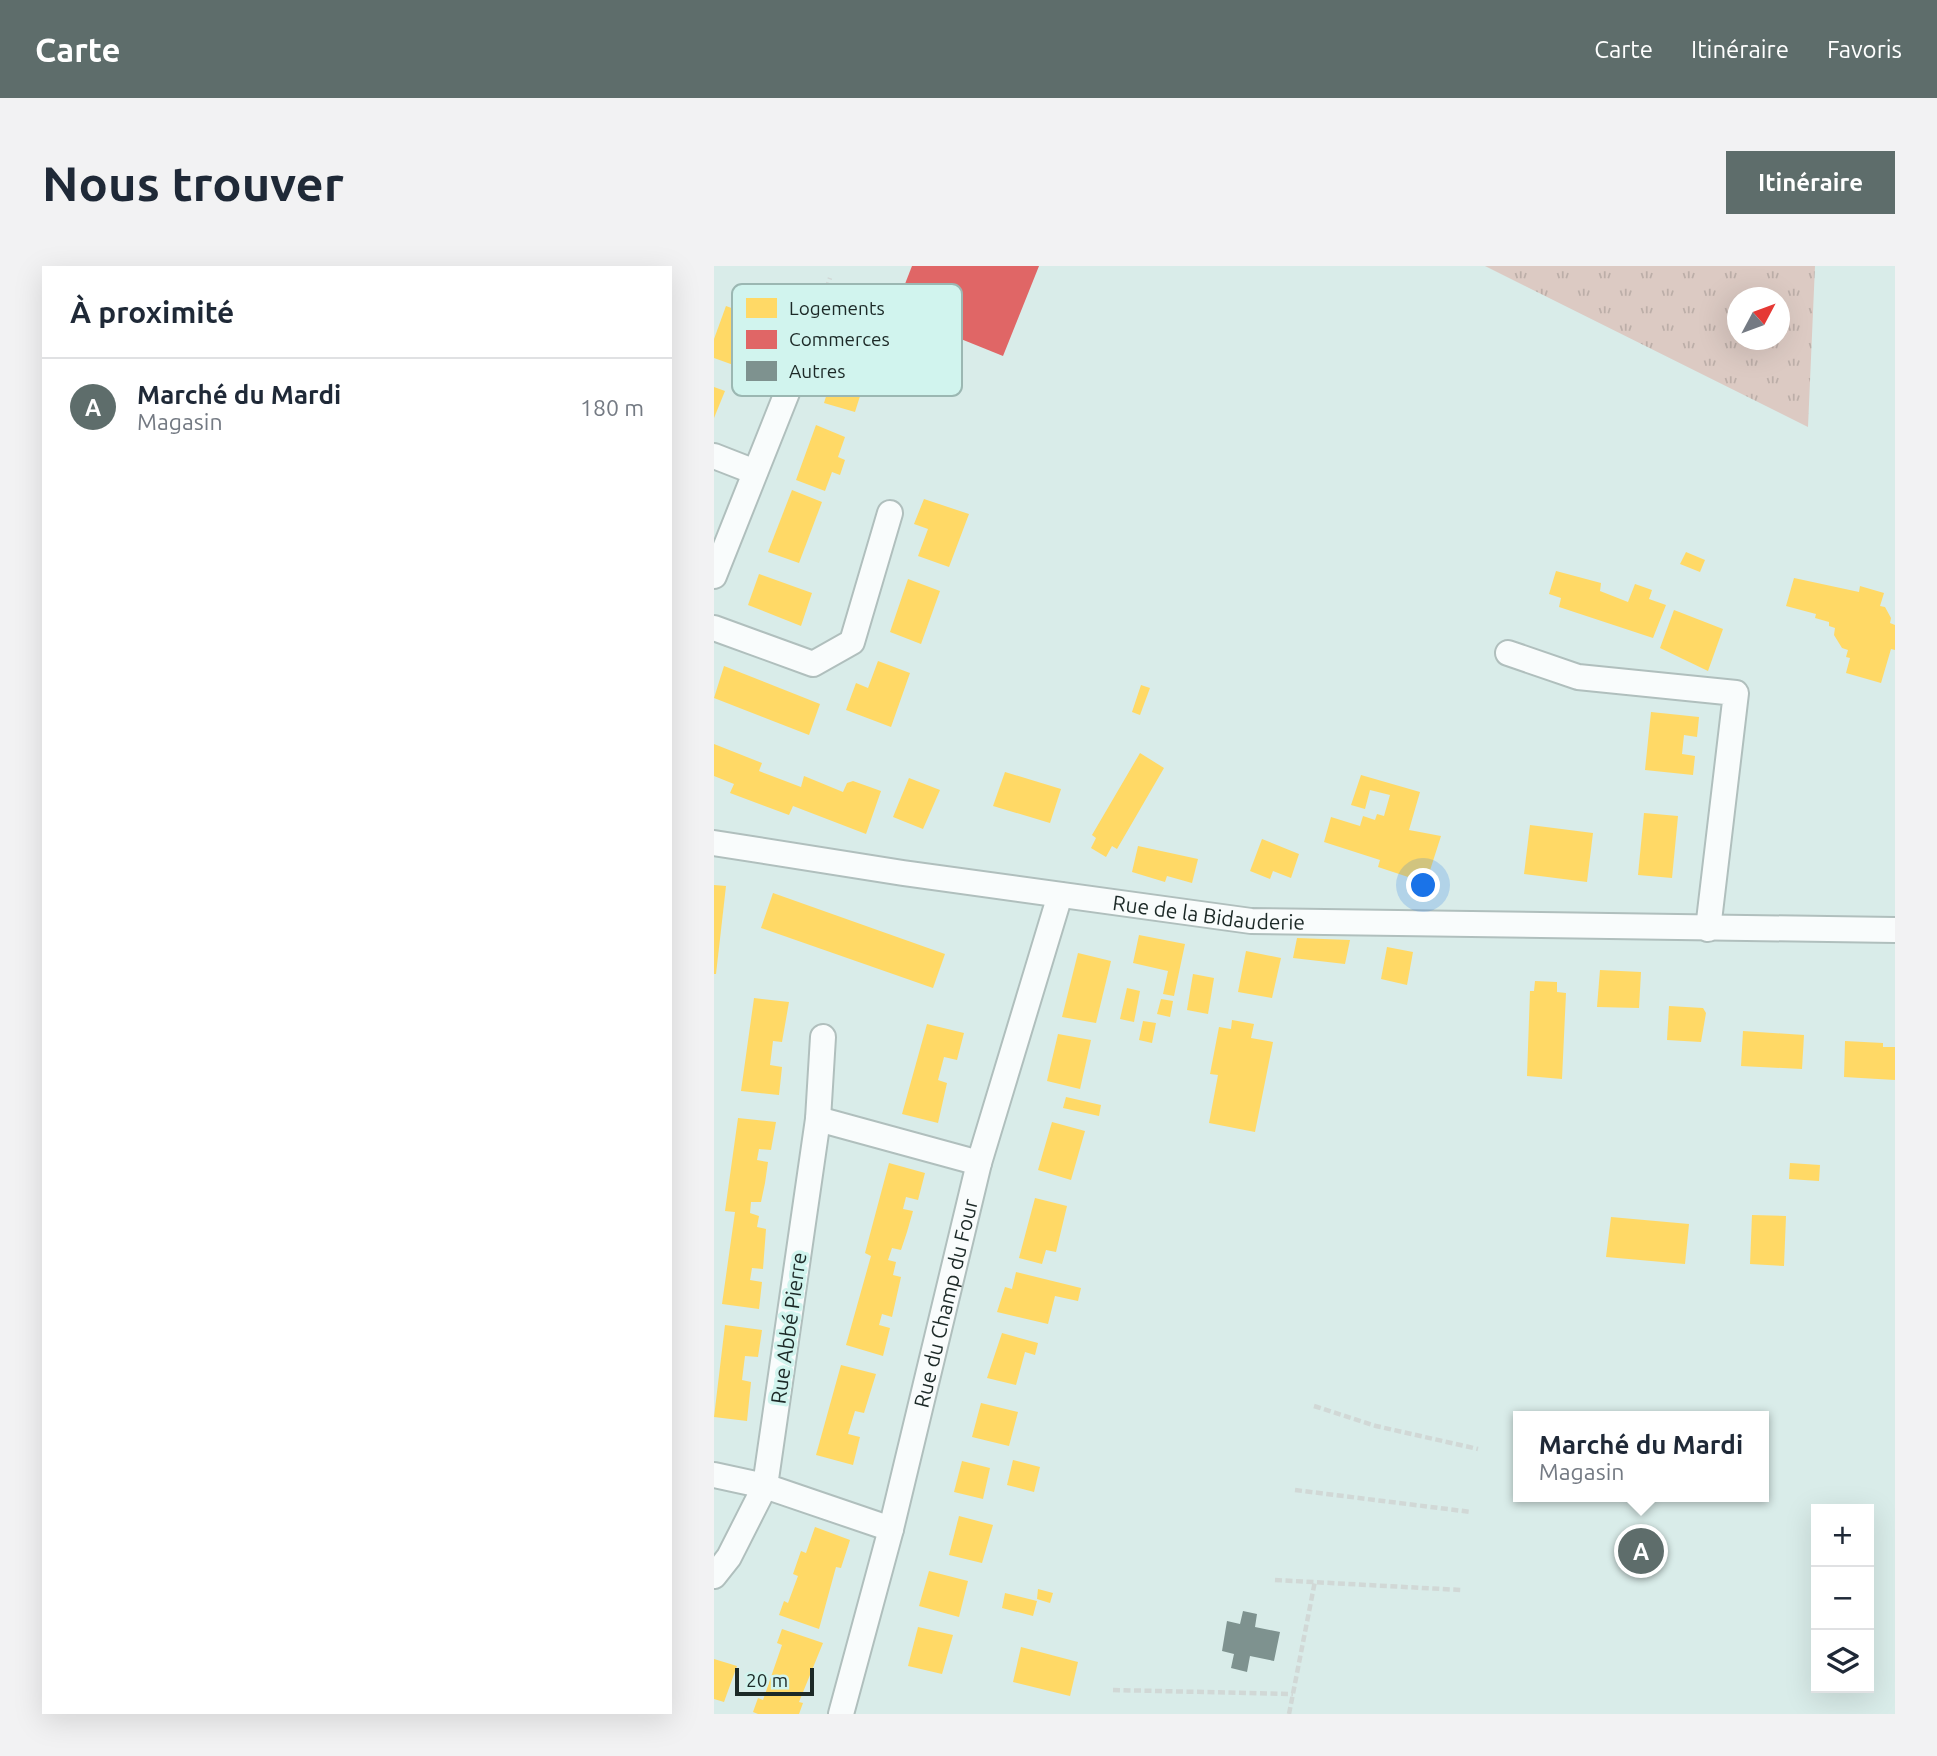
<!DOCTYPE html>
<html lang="fr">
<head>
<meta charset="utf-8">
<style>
  :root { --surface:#fff; --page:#f2f2f3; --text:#1f2937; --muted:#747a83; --line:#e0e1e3; --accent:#5e6d6b }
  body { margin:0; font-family:Ubuntu,sans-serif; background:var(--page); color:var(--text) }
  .controls { position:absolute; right:21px; bottom:21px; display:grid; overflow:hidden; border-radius:0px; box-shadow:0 7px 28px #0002 }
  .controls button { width:63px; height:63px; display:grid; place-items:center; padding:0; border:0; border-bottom:2px solid var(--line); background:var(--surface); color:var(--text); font:35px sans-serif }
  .compass { position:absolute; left:1013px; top:21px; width:63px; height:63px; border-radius:50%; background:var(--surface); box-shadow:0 7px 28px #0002; rotate:49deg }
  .scale { position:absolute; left:21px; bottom:18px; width:79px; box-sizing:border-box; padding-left:7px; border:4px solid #1c2927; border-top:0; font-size:19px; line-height:24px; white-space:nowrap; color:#1c2927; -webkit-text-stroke:5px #d1f4ee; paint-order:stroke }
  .you { position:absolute; left:710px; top:620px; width:24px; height:24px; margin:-18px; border:5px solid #fff; border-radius:50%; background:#1a73e8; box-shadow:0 0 0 10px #1a73e833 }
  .badge { display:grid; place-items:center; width:46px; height:46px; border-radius:50%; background:var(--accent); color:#fff; font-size:23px; font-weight:700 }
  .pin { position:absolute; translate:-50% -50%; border:4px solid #fff; box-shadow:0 2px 7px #0006 }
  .popup { position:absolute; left:799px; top:1145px; width:256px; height:91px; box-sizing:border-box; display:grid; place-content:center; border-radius:0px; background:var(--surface); filter:drop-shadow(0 2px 5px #0005); font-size:23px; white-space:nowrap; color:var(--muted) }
  .popup b { font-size:26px; color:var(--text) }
  .popup::after { content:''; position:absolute; left:50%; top:100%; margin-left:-14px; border:14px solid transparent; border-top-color:var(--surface) }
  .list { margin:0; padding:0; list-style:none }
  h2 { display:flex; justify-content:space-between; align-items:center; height:91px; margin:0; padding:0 28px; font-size:30px }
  h2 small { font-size:23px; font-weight:400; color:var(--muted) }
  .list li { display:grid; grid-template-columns:46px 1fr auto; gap:21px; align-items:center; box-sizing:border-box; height:98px; padding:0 28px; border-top:2px solid var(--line) }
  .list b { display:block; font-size:26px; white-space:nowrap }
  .list p { margin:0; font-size:23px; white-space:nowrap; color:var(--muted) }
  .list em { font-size:23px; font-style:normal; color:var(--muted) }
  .icon { flex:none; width:38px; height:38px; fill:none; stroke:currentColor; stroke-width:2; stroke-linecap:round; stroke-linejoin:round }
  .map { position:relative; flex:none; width:1181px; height:1448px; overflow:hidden; border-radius:0px }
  header { display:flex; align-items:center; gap:42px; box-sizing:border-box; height:98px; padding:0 35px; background:var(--accent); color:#fff }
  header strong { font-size:33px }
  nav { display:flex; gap:38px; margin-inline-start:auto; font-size:24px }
  .intro { display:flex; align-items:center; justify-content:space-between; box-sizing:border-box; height:168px; padding:0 42px }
  h1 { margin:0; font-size:49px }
  .button { padding:18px 32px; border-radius:0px; background:var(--accent); color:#fff; font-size:24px; font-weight:700 }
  main { display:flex; gap:42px; padding:0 42px }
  aside { flex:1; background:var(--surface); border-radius:0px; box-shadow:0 7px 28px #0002 }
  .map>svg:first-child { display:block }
  .grass { fill:url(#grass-tufts); fill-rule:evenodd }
  .homes { fill:#ffd966 }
  .shops { fill:#e06666 }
  .building { fill:#7e928f }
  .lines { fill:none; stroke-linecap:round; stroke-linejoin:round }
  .street-casing { stroke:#b0bfbd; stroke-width:28 }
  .path { stroke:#d1d8d6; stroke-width:4.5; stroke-dasharray:7 3.5; stroke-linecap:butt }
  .street { stroke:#f9fcfc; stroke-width:24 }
  .labels { text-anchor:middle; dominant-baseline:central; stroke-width:7; stroke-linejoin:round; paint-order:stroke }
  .street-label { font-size:21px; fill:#1c2927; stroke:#d1f4ee }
  .key { fill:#d1f4ee; stroke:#9bb7b2; stroke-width:2 }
  .key-label { font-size:19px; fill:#1c2927 }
</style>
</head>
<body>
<header>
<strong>Carte</strong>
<nav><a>Carte</a><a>Itinéraire</a><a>Favoris</a></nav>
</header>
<div class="intro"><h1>Nous trouver</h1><a class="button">Itinéraire</a></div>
<main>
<aside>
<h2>À proximité<small></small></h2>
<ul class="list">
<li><span class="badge">A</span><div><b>Marché du Mardi</b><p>Magasin</p></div><em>180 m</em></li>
</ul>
</aside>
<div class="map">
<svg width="1181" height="1448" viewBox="0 0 1181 1448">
  <defs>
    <pattern id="grass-tufts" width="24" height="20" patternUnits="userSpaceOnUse" patternTransform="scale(1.75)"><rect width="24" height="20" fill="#dccac3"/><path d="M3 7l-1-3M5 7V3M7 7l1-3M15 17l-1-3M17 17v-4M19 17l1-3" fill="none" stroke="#bcaea8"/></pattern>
  </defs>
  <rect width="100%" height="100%" fill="#d9ece9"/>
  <path class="grass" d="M771,0H1101L1094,161ZM1024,32H1066V74H1024Z"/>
  <g class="homes">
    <path d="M12,40L42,51L25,101L0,92V73Z"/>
    <path d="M127,82L158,92L141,146L110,137Z"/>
    <path d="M0,121L11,125L0,152Z"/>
    <path d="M102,159L131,171L124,191L131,194L126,209L118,206L111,225L82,214Z"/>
    <path d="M78,224L108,236L85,297L54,286Z"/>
    <path d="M210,233L255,248L235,301L204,290L214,263L200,258Z"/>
    <path d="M972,286L991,294L986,306L966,298Z"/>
    <path d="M842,305L887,317L886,325L914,336L921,318L938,324L935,333L952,339L939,372L845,341L847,332L835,328Z"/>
    <path d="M45,308L98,327L87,360L34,339Z"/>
    <path d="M1080,312L1145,326L1146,320L1170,327L1166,340L1171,341L1177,352L1176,357L1181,359V384L1177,383L1167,417L1132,407L1136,392L1132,391L1134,384L1128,382L1120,369L1121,362L1115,360V356L1101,352L1102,348L1072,340Z"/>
    <path d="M194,313L226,325L207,378L176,366Z"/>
    <path d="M960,344L1009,363L994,405L946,382Z"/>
    <path d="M164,395L196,407L177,461L132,444L142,417L154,422Z"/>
    <path d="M10,400L106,438L95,469L0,432Z"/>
    <path d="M427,419L436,422L426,449L418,446Z"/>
    <path d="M937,446L985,451L983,471L970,469L968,488L981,490L979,509L931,504Z"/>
    <path d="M0,478L48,497L45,505L87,521L90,510L129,526L133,517L139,515L167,525L152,568L79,540L75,549L16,527L20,518L0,510Z"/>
    <path d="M426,487L450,502L403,583L398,580L392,591L377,582L382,572L378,569Z"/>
    <path d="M291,506L347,523L336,557L279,540Z"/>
    <path d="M647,509L706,526L695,564L727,570L712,617L664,601L666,594L610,576L617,551L646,560L649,550L661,554L663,548L670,550L676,529L656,524L651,543L637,539Z"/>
    <path d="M195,512L226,524L209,563L179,551Z"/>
    <path d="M930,547L964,550L958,612L924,609Z"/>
    <path d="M816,559L879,567L873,616L810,608Z"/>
    <path d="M548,573L585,588L577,612L559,605L556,613L536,605Z"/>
    <path d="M424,580L484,593L478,617L453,610L451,616L418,606Z"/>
    <path d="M0,619L12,620L2,708H0Z"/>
    <path d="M59,627L231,688L219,722L47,662Z"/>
    <path d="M425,669L471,678L460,730L449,728L454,705L419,697Z"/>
    <path d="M583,672L636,674L631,698L579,692Z"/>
    <path d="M673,681L699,686L693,719L667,713Z"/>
    <path d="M532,685L567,692L558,732L524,726Z"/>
    <path d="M364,687L397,695L382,757L348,751Z"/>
    <path d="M886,704L927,706L925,742L883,741Z"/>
    <path d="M479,708L500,712L494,748L473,744Z"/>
    <path d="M821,715L843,716V726L852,727L848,813L813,810L816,725H820Z"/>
    <path d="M413,722L426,725L420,756L406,753Z"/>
    <path d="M40,732L75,736L68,776L59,775L56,799L68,801L65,829L27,825Z"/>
    <path d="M447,733L459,735L456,751L443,748Z"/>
    <path d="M955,740L989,742L992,747L987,776L953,774Z"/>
    <path d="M518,754L540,758L537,772L559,776L541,866L495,857L504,809L496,808L505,761L517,763Z"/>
    <path d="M429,755L442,757L438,777L425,774Z"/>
    <path d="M213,758L250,767L243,794L230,791L224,814L233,817L224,857L188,848Z"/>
    <path d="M1029,765L1090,769L1088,803L1027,800Z"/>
    <path d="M344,768L377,774L366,823L333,815Z"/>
    <path d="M1131,775L1169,777V781H1181V814L1130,811Z"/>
    <path d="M352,831L387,839L385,850L349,842Z"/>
    <path d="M24,852L62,856L57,884L45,883L43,894L54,896L51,917L47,936H37L36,947L45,950L43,961L52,963L49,1003L38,1002L36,1014L48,1016L45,1043L8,1038L21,946L11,945Z"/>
    <path d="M338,856L371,865L357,914L324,904Z"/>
    <path d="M175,897L211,907L204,934L192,931L189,943L199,945L193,966L187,984L178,982L174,994L182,996L179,1009L187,1011L178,1051L168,1048L165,1059L176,1062L169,1090L132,1079L157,990L151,987Z"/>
    <path d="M1076,897L1106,899L1105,915L1075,913Z"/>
    <path d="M321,932L353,940L342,986L332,984L328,998L305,992Z"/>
    <path d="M1038,949L1072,950L1070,1000L1036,998Z"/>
    <path d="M897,951L975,958L971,998L892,991Z"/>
    <path d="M302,1006L367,1022L364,1035L341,1030L334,1058L283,1046L291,1021L298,1023Z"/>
    <path d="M11,1059L48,1064L44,1091L31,1090L28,1114L37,1116L33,1155L0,1151Z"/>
    <path d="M288,1067L324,1077L321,1089L311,1086L302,1119L273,1112Z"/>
    <path d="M127,1099L162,1108L150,1147L141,1145L134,1168L146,1171L139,1199L102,1189Z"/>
    <path d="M267,1137L304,1146L295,1180L258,1171Z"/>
    <path d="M299,1194L326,1201L320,1226L293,1219Z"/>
    <path d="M248,1195L276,1202L269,1233L240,1226Z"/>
    <path d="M245,1250L279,1259L268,1297L235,1289Z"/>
    <path d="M101,1261L136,1274L127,1302L122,1301L105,1363L65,1349L70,1335L74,1337L84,1310L79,1308L87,1285L92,1287Z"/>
    <path d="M215,1305L254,1315L245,1351L205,1340Z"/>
    <path d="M324,1323L339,1327L336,1337L323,1333Z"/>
    <path d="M291,1327L323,1335L319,1350L288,1342Z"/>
    <path d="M204,1361L239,1369L228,1408L194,1400Z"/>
    <path d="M68,1363L109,1377L85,1436L89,1437L85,1448H44L39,1446L44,1432L49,1434L68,1379L63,1377Z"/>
    <path d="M307,1381L364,1396L356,1430L299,1416Z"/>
    <path d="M0,1393L23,1400L10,1436L0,1433Z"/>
  </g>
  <path class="shops" d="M198,0H325L289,90L180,46Z"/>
  <path class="building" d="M529,1345L543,1348L541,1361L566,1366L560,1395L536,1390L533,1406L517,1402L520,1388L508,1385L513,1355L526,1358Z"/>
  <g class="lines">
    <g class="street-casing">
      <g id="street">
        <path d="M0,190L41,206"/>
        <path d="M0,310L94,74"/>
        <path d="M0,362L99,398L138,376L176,247"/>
        <path d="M794,387L864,411L1022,427L994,663"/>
        <path id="s1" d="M0,577L189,607L537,655L1181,664"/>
        <path d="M109,771L104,853L51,1220L177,1263"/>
        <path d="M104,853L265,897"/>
        <path d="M0,1209L51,1220L15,1291L0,1310"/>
        <path id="s2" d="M127,1448L177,1263L265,897L346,629"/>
      </g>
    </g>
    <g class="path">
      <path d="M102,53L116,12"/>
      <path d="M600,1140L662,1160L764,1183"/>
      <path d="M581,1224L757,1246"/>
      <path d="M561,1314L747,1324"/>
      <path d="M399,1424L579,1428"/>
      <path d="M575,1448L601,1315"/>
    </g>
    <use href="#street" class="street"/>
  </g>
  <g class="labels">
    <g class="street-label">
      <text stroke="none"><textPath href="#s1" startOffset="500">Rue de la Bidauderie</textPath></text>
      <text stroke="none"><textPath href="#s2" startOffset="424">Rue du Champ du Four</textPath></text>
      <text transform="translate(74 1062) rotate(-82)">Rue Abbé Pierre</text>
    </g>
  </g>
  <rect x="18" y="18" width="230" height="112" rx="10" class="key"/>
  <rect x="32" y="32" width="31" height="20" fill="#ffd966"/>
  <rect x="32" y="64" width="31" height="19" fill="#e06666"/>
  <rect x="32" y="95" width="31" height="20" fill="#7e928f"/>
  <g class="key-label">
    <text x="75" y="49">Logements</text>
    <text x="75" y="80">Commerces</text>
    <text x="75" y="112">Autres</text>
  </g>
</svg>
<div class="controls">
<button>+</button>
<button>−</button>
<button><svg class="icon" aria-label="layers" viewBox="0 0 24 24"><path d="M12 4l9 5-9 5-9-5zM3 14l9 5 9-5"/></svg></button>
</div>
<svg class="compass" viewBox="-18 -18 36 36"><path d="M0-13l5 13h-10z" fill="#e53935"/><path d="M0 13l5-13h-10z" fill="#747a83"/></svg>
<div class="scale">20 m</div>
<div class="you"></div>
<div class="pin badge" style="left:927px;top:1285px">A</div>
<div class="popup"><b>Marché du Mardi</b>Magasin</div>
</div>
</main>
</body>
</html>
